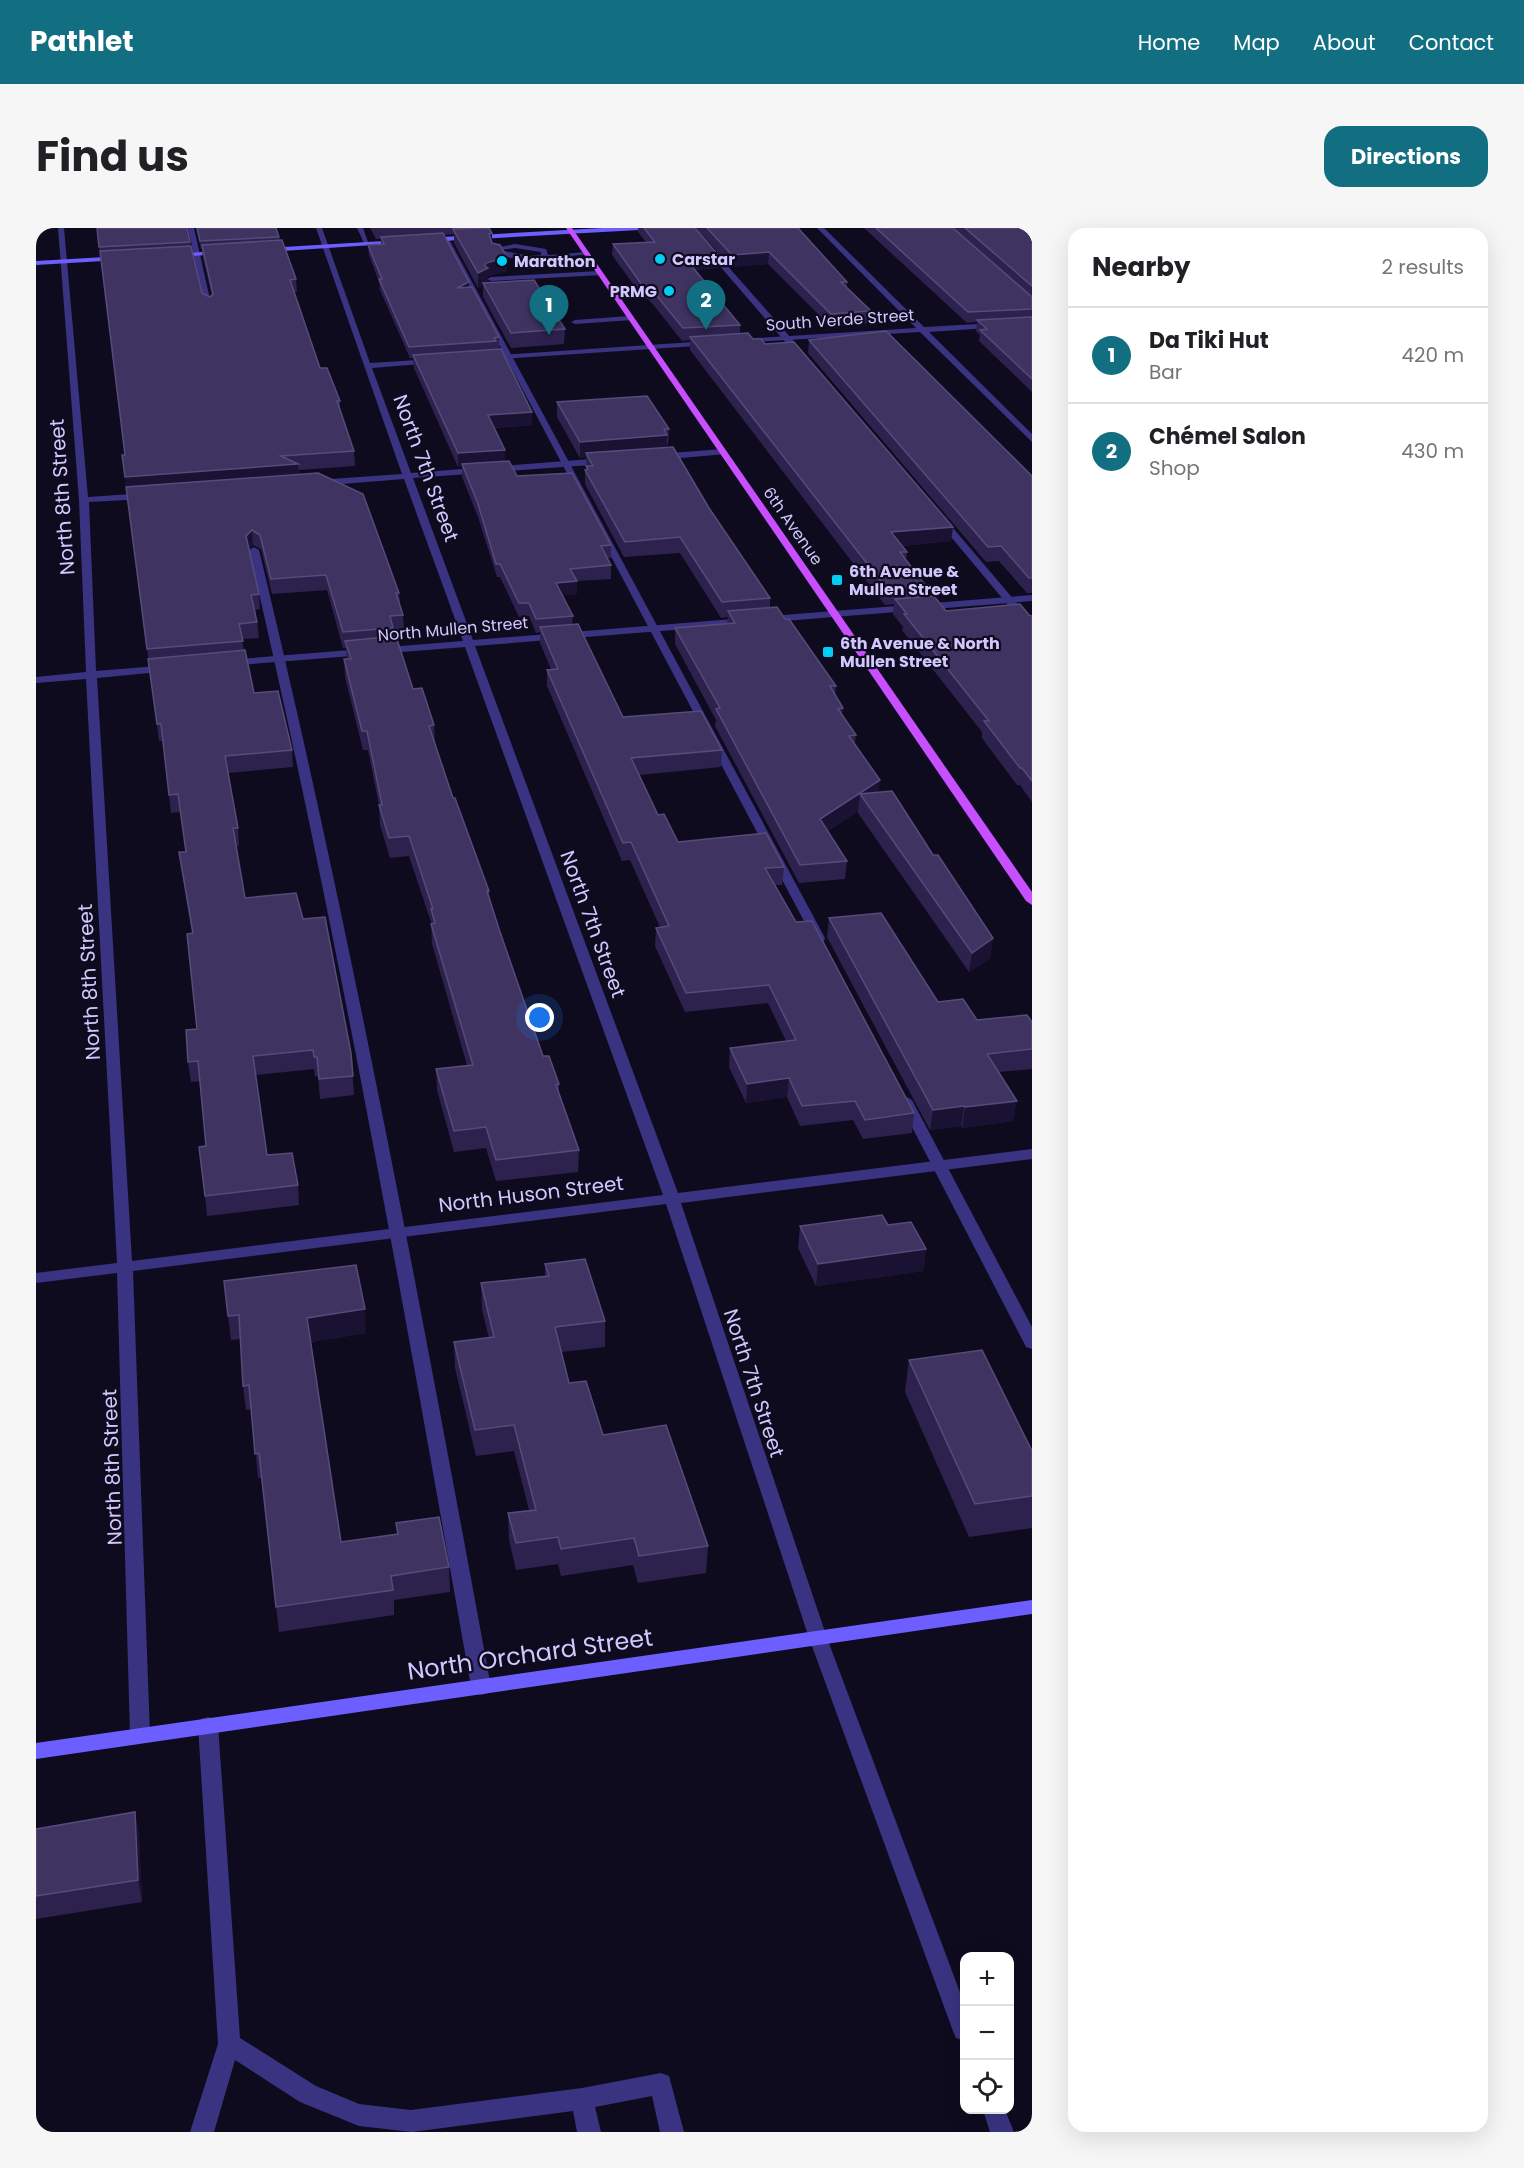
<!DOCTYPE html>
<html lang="en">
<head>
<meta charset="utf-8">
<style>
  :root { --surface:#fff; --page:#f6f6f6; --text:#202124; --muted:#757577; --line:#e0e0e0; --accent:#126e81 }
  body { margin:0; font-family:Poppins,sans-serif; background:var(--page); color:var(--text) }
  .controls { position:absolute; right:18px; bottom:18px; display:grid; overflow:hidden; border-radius:12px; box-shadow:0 6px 24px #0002 }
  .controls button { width:54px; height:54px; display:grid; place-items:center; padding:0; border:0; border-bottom:2px solid var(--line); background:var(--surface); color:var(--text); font:30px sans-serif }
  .you { position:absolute; left:504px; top:790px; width:21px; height:21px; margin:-15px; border:4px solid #fff; border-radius:50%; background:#1a73e8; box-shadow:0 0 0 9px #1a73e833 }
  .badge { display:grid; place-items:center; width:39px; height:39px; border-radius:50%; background:var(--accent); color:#fff; font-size:20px; font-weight:700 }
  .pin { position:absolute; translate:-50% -50px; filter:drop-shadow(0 2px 3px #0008) }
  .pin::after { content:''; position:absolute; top:32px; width:21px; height:18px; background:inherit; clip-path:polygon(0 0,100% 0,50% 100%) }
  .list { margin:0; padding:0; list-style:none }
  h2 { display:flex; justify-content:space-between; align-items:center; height:78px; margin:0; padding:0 24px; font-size:26px }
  h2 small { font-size:20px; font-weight:400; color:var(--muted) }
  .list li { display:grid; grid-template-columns:39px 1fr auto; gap:18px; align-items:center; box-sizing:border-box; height:96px; padding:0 24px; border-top:2px solid var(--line) }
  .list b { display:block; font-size:22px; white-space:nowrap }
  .list p { margin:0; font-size:20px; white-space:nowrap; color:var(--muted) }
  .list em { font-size:20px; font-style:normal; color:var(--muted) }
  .icon { flex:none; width:33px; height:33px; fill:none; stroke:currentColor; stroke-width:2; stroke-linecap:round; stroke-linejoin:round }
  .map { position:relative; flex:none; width:996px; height:1904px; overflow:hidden; border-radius:18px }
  header { display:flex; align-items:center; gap:36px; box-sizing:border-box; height:84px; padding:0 30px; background:var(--accent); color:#fff }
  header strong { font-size:28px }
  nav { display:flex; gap:33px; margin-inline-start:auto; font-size:21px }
  .intro { display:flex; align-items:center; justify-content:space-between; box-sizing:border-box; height:144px; padding:0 36px }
  h1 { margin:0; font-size:42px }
  .button { padding:15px 27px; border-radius:18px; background:var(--accent); color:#fff; font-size:21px; font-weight:700 }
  main { display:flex; gap:36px; padding:0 36px }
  aside { flex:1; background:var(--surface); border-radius:18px; box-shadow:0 6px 24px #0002 }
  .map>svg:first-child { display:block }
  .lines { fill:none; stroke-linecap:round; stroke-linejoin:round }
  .lane { fill:#3a3381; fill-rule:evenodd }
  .street { fill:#3a3381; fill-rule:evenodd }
  .secondary { fill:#6d5fff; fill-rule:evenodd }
  .primary { fill:#c84fff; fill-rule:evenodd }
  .wall { fill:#2d224e }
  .shaded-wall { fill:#1a1233 }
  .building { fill:#3f3461; stroke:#564b7a; stroke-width:1.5 }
  .poi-dot { fill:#00cdf3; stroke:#0f0b1f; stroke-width:2 }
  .labels { text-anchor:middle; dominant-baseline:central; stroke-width:4.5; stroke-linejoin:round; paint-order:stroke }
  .far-poi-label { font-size:16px; font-weight:bold; fill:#d2c8ff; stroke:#0f0b1f; text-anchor:start }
  .far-street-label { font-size:16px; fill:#d2c8ff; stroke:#0f0b1f }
  .street-label { font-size:20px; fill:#d2c8ff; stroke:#0f0b1f }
  .near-street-label { font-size:24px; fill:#d2c8ff; stroke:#0f0b1f }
</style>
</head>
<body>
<header>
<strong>Pathlet</strong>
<nav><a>Home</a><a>Map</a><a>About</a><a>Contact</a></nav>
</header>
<div class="intro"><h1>Find us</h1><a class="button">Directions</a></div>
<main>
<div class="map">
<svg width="996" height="1904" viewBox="0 0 996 1904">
  <rect width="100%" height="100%" fill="#0f0b1f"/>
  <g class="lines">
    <g class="lane">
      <path d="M152,0H158L176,80L169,78Z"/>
      <path d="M321,0H327L333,17H329Z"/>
      <path d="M651,0H658L770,127V131H764Z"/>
      <path d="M410,9L413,11L789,710L788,713L783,714L777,710L407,11Z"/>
      <path d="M479,16L510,21L512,27L551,24L555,26L494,32L458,28L455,21ZM479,20L505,24V27L494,28L463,22Z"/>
      <path d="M563,43L566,47L455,53L451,51L455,49Z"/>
      <path d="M594,88L598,90L597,92L539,96L535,94L539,92Z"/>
      <path d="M900,287H906L996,393V402L992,401L900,291Z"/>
      <path d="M218,319L223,322C314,698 385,1079 455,1459L452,1465L445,1467L438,1465L435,1459C368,1079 301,698 213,322Z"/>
      <path d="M869,868L876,872L996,1099V1121L990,1119L988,1115L862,872Z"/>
      <path d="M782,1402L789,1405L791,1410L928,1775V1813L920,1810L917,1803L773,1410L775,1405Z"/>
      <path d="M172,1489L179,1491L182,1497L204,1810L280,1858L323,1876L375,1882L546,1860L625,1845L633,1848L648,1904H624L616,1868L559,1879L565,1904H541L537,1883L376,1904L323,1898L264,1874L199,1832L178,1904H154L182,1816L162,1497L165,1491Z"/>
      <path d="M947,1882H969L978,1904H954Z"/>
    </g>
    <g class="street">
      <path d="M22,0H28L52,269L110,265L115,268L110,271L53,274L60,443L134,437L139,440L134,443L61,450L96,1033L627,967L429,419L191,438L186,435L191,432L427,413L368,251L281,258L276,255L281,252L366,246L280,0H286L334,135L397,131L401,133L397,135L336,140L375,245L568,230L572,233L568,236L377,250L437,412L996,367V373L439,418L642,965L996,921V931L645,975L791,1410L789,1415L782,1418L775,1415L773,1410L630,976L97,1043L114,1507L111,1513L104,1515L97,1513L94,1507L81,1045L0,1055V1045L81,1035L50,451L0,455V449L50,444L43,272Z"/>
      <path d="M781,0H788L888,99L996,93V97L893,104L996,206V214L884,104L702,115L701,113L705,111L880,100Z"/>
      <path d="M672,113L676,115L675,117L448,132L444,130L448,128Z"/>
      <path d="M687,221L691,224L690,226L622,232L618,229L622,226Z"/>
    </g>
    <g class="secondary">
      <path d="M566,0H606L603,2L389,14L386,12L389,10Z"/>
      <path d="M365,12L367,15L231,24L227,22L231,20Z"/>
      <path d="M186,22L189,26L138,29L134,27Z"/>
      <path d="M87,28L84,32L0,37V33Z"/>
      <path d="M996,1372V1386L0,1531V1515Z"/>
    </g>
    <path class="primary" d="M530,0H536L996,664V677L990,673Z"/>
  </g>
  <g class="wall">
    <path d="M160,0H240L244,12L260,51L261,64H258L284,140L304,173V182L318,223L319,238L263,242V247L363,365L364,377L367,387L368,402L358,403V409L377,461L398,497L399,516L417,570L453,663V671L463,701L507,828L523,856V865L543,922L542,944L460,953L450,920L418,924L401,862L400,841L431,837L396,716L395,694L373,628L354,630L344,597L343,577L332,522H327L309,449L308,431H311L310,420H307L291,362L236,366L225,321L217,317L213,321L223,366L224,381L219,382L221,394L223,410L206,411L208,423L218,465L256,522L257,539L192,545L202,600L203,618H200L209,670L267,691L315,825L318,867L284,871L282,848L279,849L278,841L220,847L231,927L262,957L263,977L171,988L169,968L170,918L164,853L155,854L152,834L161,801L156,705L143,624H150L144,584L135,585L127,513H123L86,227H89L63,19L154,14L166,65L174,69L176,68L167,30L166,21H165Z"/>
    <path d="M334,0H453L456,5V15L471,29V43L452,48V54L450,55L529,101L528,116L475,120L447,69V57L442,60L418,15V6L408,7L433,54V59L463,109V121H460V122L496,197L459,200L469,222V233L481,248L575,317V330H572L575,337V351L541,353V366L526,367L537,388L536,396L587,489L686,522L685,539L603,547L622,587L642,614L748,639L746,657H739L760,694L878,885L876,905L827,911L817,892L764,898L751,869L710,875L693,839L694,820L750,813L732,775L649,784L619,718L620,700L624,699L594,632L586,633L511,458V442L515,441L504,415V404L500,405L493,388L483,389L464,349H461L442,289L426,249V239H422L378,140L377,130H374L344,62L343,54L333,27L332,17L345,16V11H340Z"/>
    <path d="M602,0H659L683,28L682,40L659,42L704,97V106L717,111L917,299L915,313L866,318L871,324L870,332L890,358L889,368L910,383L993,387L996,388V574L984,557H981L946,510V504L866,402L867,399L857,386L858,376L849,377L654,122V112L646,113L620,80L612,71H608L576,27L577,16L610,14L602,4Z"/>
    <path d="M660,0H762L811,54V60L835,83L834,95L794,98L732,36L695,39Z"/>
    <path d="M828,0H996V69L922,5L996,69V164L943,113L944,107L940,103L941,94L931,95Z"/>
    <path d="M773,112L996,248V365H991L963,333L950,334L772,125Z"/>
    <path d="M521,174L633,201L632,217H631V219L734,370V380L749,391L800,458L799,466L807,480L806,487L820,507L819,515L843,564L897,627L957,710L954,730L933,744L822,585V583L792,603L811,633L809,651L763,655L679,498L680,492L639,416V400L691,395L692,389L685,390L644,325L588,329L549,256V242H550V229L544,230L521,189Z"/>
    <path d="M793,690L902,774L941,792L996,794V841L963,844L977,893L926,900L925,898L894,902L791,709Z"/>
    <path d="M764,998L890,1021L887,1043L780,1058L762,1020Z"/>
    <path d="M509,1036L569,1093V1119L525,1124L533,1155L567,1207L672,1318L670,1345L602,1355L597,1337L525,1348L522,1336L480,1342L473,1312L472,1285L493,1282L478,1223L440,1228L419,1140L418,1114L453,1110L446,1082L445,1055L509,1048Z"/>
    <path d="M188,1053L330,1105L275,1114L305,1314L361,1306L360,1295L413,1339L414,1364L358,1372V1387L243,1404L225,1250H222L216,1181L210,1182L207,1158L205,1111L195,1112Z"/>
    <path d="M873,1132L996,1268V1300L933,1309L869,1164Z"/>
    <path d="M99,1584L103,1607L106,1674L0,1691V1601Z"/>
  </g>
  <g class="shaded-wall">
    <path d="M456,5V18L453,6Z"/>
    <path d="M733,24L732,36L695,39L696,27Z"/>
    <path d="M683,28L682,40L649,42L650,31Z"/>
    <path d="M471,29V43L452,48V54L442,60V45L449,38L450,35Z"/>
    <path d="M433,54V65L421,60Z"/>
    <path d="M496,184V197L453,200L452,187Z"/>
    <path d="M631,207V223L550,225V229L544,230V214Z"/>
    <path d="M469,222V236H426V239H422V225Z"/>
    <path d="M262,236L263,251L90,264L89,249Z"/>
    <path d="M917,299L915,313L853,319L855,304Z"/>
    <path d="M216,302L217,317L211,322L210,308Z"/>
    <path d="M541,353V366L520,368V355Z"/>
    <path d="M844,552L842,570L824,566L822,583L783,609L784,591Z"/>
    <path d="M957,710L954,730L933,744L936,725Z"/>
    <path d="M753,850L751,869L710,875L711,856Z"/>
    <path d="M981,873L977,893L926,900L929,879Z"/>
    <path d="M928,878L925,898L894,902L897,882Z"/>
    <path d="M890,1021L887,1043L780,1058L782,1036Z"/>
    <path d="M329,1081L330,1105L273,1114L271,1090Z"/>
    <path d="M99,1584L103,1607L106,1674L102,1652Z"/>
  </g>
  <g class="building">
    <path d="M61,0H151L154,14L63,19Z"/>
    <path d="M161,0H240L243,9L164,13Z"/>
    <path d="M442,0H453L456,5L453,6L456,15L464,17L471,29L450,35L449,38L452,40L442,45L417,1Z"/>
    <path d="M608,0H659L683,28L650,31L704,97L647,100L621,68L612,59L608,60L577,16L619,14Z"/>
    <path d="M671,0H762L811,54H805L835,83L795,86L733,24L696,27Z"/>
    <path d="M840,0H917L996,69V81L932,84Z"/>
    <path d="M929,0H996V58Z"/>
    <path d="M407,5L433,54L421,60L436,59L463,109L458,110L460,113L373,119L343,51H346L332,17L348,16L345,9Z"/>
    <path d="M246,12L260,51L254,52L284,140H291L304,173H301L318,223L245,228L262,236L89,249L86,227H89L64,23L155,18L166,65L174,69L177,66L166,17Z"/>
    <path d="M498,52L529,101L475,105L447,55Z"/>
    <path d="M996,89V151L944,102L951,101L941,92Z"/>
    <path d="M850,103L996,248V350H993L965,318L952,319L773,112Z"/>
    <path d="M712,105L717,111H725L729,116L758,114L917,299L855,304L871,324H864L890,358L851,361L654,109Z"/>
    <path d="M465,121L496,184L452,187L469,222L422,225L377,127Z"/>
    <path d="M611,168L633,201H628L631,207L544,214L521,174Z"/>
    <path d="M637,219L673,280L734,370L686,374L644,309L589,314L549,242L552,241L550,238H557L550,225Z"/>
    <path d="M473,233L481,248L536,245L575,317L565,318L575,337L534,341L541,353L520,355L537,388L500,391L493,375H483L464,336H460L442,276L426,236Z"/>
    <path d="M282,245L327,266L363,365H360L367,387L354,388L357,400L307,404L290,347L235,351L224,307L216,302L210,308L223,366L215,367L221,394L203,396L207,413L111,421L90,259Z"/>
    <path d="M898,368L910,383L984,376L993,387L996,388V553L986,540H984L948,493H953L868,386H871L859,371Z"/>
    <path d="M741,379L749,391H753L800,458H794L807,480L802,481L820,507L813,508L844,552L784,591L811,633L764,637L680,481L684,480L639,400L699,395L692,383Z"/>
    <path d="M542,396L587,489L665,483L686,522L595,530L622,587L628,586L642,614L730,605L748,639L729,640L760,694L776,693L878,885L829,892L819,873L766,878L753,850L711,856L694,820L760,812L733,757L650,765L620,700L633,698L595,614L587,615L511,442L522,441L504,399Z"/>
    <path d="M360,408L377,461L386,460L398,497L393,498L417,570H419L453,663H451L463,701L507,828H513L523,856L520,857L543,922L460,932L450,899L418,903L400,841L437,837L395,696L399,695L395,681H397L373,608L353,610L343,577H346L331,503H326L308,431H315L309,413Z"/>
    <path d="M209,422L218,465L242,463L256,522L189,528L202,600H197L209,670L260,665L267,691L289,689L315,825L317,848L283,851L281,829H278L277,822L217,828L231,927L256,925L262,957L169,968L163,919L170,918L162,833L152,834L150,802L161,801L151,706L157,705L143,624H150L142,566L133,567L125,496H121L112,431Z"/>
    <path d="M856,563L897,627H902L957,710L936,725L824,566Z"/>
    <path d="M845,685L902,774L927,771L941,792L991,787L996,794V821L951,826L981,873L929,879L928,878L897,882L793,690Z"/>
    <path d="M846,987L852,997L875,994L890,1021L782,1036L764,998Z"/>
    <path d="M549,1031L569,1093L519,1099L533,1155L550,1153L567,1207L630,1197L672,1318L603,1328L598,1310L525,1321L522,1309L480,1315L472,1285L500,1282L478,1197L439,1202L418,1114L458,1109L445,1055L513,1048L509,1036Z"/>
    <path d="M320,1037L329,1081L271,1090L305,1314L362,1306L360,1295L403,1289L413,1339L355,1348L357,1362L240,1379L223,1225L219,1226L213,1157L207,1158L203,1087L192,1088L188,1053Z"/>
    <path d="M946,1122L996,1223V1268L939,1276L873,1132Z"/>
    <path d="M99,1584L102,1652L0,1668V1601Z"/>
  </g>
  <g class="poi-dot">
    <circle cx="624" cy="31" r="6"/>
    <circle cx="466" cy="33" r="6"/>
    <circle cx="633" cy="63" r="6"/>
    <rect x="795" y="346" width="12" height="12" rx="3"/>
    <rect x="786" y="418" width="12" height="12" rx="3"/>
  </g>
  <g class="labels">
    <g class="far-poi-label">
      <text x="636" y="31">Carstar</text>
      <text x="478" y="33">Marathon</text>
      <text x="621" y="63" text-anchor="end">PRMG</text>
      <text x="813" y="343">6th Avenue &amp;<tspan x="813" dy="18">Mullen Street</tspan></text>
      <text x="804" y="415">6th Avenue &amp; North<tspan x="804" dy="18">Mullen Street</tspan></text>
    </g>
    <g class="far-street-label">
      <text transform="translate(804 92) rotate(-4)">South Verde Street</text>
      <text transform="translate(757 298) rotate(55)">6th Avenue</text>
      <text transform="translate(417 401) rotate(-5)">North Mullen Street</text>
    </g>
    <g class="street-label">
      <text transform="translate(390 240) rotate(70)">North 7th Street</text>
      <text transform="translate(26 269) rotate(-94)">North 8th Street</text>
      <text transform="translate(557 696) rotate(70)">North 7th Street</text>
      <text transform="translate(53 754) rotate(-93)">North 8th Street</text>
      <text transform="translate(495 966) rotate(-7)">North Huson Street</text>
      <text transform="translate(718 1155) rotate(72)">North 7th Street</text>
      <text transform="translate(76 1239) rotate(-92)">North 8th Street</text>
    </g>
    <g class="near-street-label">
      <text transform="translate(494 1426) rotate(-8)">North Orchard Street</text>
    </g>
  </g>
</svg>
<div class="controls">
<button>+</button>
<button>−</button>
<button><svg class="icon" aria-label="locate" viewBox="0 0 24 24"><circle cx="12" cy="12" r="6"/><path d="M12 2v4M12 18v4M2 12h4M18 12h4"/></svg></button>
</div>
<div class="you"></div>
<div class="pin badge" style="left:513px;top:107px">1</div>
<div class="pin badge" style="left:670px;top:102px">2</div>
</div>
<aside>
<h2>Nearby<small>2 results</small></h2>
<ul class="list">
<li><span class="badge">1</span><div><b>Da Tiki Hut</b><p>Bar</p></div><em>420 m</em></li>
<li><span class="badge">2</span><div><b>Chémel Salon</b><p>Shop</p></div><em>430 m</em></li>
</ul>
</aside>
</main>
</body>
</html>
